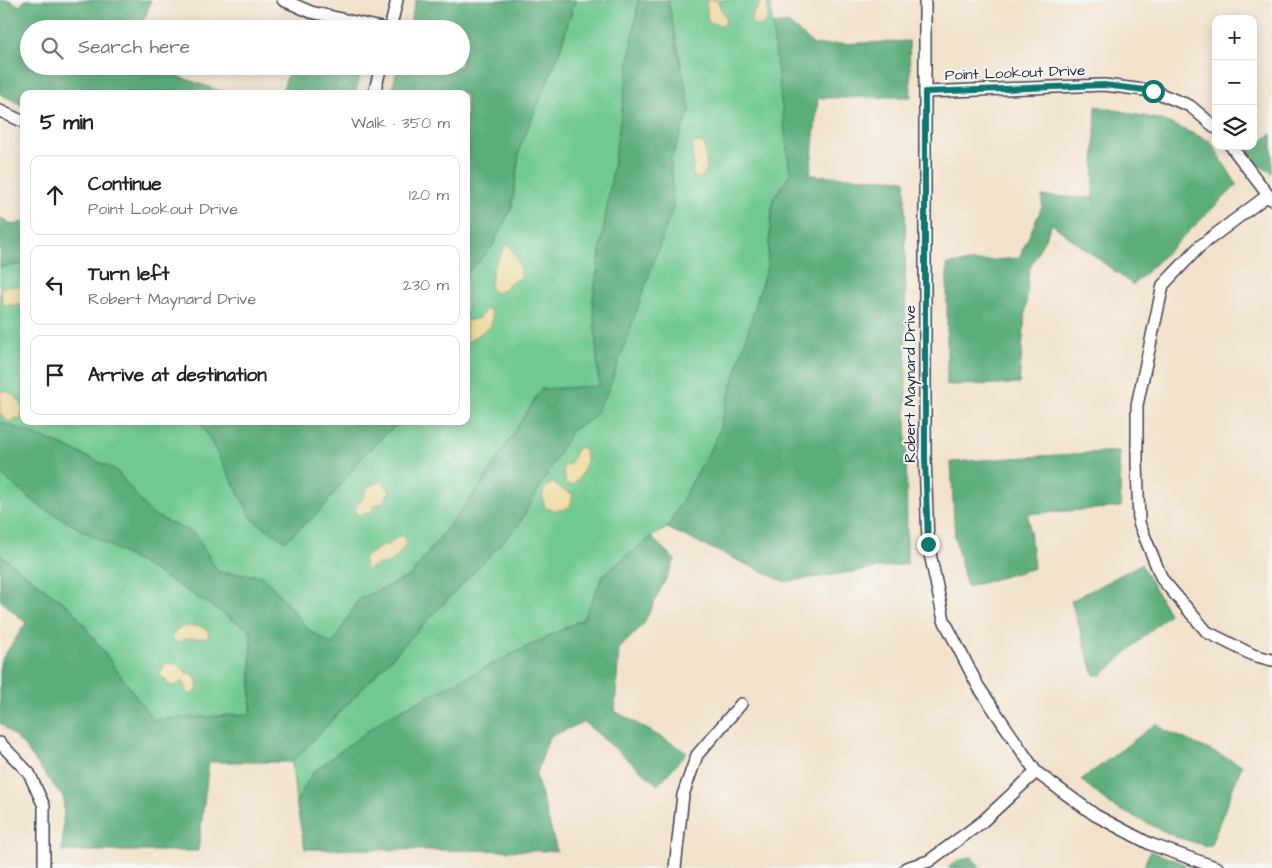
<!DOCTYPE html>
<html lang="en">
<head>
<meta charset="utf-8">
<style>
  :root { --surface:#fff; --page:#f2f2f2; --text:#222; --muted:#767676; --line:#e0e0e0 }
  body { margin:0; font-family:"Architects Daughter",sans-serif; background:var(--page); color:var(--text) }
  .controls { position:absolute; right:15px; top:15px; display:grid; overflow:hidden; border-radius:10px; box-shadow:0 2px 12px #0003 }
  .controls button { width:45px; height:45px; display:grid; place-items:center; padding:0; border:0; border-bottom:1px solid var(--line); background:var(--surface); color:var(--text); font:25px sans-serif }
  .stop { position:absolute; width:15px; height:15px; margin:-11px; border:4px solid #0f766e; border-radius:50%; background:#fff }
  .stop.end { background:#0f766e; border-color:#fff; box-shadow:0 1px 5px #0008 }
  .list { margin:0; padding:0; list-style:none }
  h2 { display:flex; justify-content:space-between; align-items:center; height:65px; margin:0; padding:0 20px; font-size:21px }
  h2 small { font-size:16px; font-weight:400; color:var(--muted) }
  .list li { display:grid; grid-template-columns:32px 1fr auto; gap:15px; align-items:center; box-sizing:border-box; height:80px; margin:0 10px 10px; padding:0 10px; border:1px solid var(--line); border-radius:10px }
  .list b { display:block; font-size:19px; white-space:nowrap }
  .list p { margin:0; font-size:16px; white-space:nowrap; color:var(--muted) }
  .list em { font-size:16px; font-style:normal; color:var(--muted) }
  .icon { flex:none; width:28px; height:28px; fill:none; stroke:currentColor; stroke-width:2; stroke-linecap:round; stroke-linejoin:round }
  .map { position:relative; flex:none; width:1272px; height:868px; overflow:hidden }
  .search { position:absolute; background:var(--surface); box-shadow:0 2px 12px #0003; left:20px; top:20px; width:450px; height:55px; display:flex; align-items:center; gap:12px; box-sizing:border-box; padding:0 18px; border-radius:28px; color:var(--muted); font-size:19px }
  .panel { position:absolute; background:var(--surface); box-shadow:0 2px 12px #0003; left:20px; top:90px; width:450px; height:335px; border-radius:10px }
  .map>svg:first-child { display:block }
  .green { fill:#6fc991; stroke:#487666 }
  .forest { fill:#5bad7b; stroke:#3e685b }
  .sand { fill:#eeda9e; stroke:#887e6c }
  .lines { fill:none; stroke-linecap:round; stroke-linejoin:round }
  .street-casing { stroke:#413f51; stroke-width:14 }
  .street { stroke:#fff; stroke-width:11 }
  .route { stroke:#0f766e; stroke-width:6 }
  .labels { text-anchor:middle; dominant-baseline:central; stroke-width:4; stroke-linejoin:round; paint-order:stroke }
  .street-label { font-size:15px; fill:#22223b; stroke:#f6f6f2 }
</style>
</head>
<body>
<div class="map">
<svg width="1272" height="868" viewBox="0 0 1272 868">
  <rect width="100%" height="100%" fill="#f6f6f2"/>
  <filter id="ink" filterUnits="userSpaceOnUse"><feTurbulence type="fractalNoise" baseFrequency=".02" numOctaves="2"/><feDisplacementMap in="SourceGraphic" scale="10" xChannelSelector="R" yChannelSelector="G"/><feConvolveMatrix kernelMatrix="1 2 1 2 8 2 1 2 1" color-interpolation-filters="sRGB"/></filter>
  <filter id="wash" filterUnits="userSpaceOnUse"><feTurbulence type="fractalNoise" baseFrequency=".0096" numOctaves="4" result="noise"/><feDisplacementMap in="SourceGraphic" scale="20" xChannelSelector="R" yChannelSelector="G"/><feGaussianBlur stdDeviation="1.12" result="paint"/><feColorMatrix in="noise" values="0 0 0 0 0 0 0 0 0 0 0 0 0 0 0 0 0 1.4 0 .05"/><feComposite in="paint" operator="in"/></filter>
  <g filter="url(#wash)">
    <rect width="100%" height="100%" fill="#f2e2cb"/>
    <g class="green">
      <path d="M575,0H638L635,24L593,299L599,387L541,389L483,482L410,576L359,599L332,645L309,630L263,576L218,572L195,535L151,514L116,470L62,445L0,422V267L24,264V421H200L253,520L321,510L367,451L400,421H466V274L491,249L512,207L520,147L559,53Z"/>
      <path d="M668,0H770L790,174L773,199L767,266L717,437L667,528L651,537L604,574L583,619L385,718L313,772L296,803L292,762L518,526L572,430L593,418L673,207L671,159L690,110Z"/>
      <path d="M0,473L41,507L153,570L251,630V714L153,720L73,610L0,555Z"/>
    </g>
    <g class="forest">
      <path d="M0,0H9L20,6L25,0H151L141,29H29V66H148L229,94H24V106L0,94Z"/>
      <path d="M416,0H575L559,53L520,147L512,207L491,249L466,274V94H391L398,66H461V29H408Z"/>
      <path d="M638,0H668L690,110L671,159L673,207L609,389L593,418L572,430L518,526L292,762H209L198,851H62L64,799L24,746L0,723V662L26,623L0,600V555L73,610L153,720L251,714V631L153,570L41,507L0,473V422L62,445L116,470L151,514L195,534L218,572L263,576L309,630L332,645L359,599L410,576L483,482L541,389L599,386L593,299L635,24Z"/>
      <path d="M308,17L352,29H304Z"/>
      <path d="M788,23L814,45L909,41L911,97L818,98L810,175L905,180L907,564L785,582L667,528L717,437L767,266L773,199L790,174L772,25Z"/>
      <path d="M291,66H363L355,94H281Z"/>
      <path d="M1096,106L1162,120L1210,141L1237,185L1133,285L1052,224L1029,270L1019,384L947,385V264L1019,258L1042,207V196L1093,198Z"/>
      <path d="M1272,134V173L1257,164L1248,150Z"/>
      <path d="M0,217L13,225L24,222V264L0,267Z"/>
      <path d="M200,421H400L367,451L321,510L285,541L253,520Z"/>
      <path d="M1119,451L1121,507L1028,514L1034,568L967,587L955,539L951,462Z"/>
      <path d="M651,537L675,560L643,625L619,649L615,711L687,752L658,785L584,722L549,737L536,776L557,851L305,849L296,803L313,772L385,718L583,619L604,574Z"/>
      <path d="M1141,564L1169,614L1102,675H1094L1071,601Z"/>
      <path d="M1157,723L1165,730L1242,765L1210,847L1176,837L1112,806L1081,780Z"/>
      <path d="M1150,851L1185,864L1184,868H1143Z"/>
      <path d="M971,856L980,868H948L953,864Z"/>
    </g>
    <g class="sand">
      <path d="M706,0H718C719,9 726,14 726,23L721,25L708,22Z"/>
      <path d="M768,0L767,21L763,25L756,26L751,22L752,16L762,1Z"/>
      <path d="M699,142L704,144L707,169L701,178H695L692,172C697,159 689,155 693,143Z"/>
      <path d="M506,245H509C515,255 522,266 521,278L508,284L505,289L495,293L490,287L493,269Z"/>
      <path d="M5,286L24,287V305H6L2,301L0,289Z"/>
      <path d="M488,309C494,314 492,321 490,327L466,343V321L479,318L485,310Z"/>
      <path d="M5,391C16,394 27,406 21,417L8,422L0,413V392Z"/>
      <path d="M578,447L584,449C590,463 582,475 573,485L566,484L563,472L564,466L570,464Z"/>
      <path d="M382,481L390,491L383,503L375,505L372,512L357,515L355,510L357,504L362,500L368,486Z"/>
      <path d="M554,483L563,490L573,494L570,507C561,510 553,513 545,507C541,496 541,486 554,483Z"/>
      <path d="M398,536L404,537L406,543C401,553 390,567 378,564L366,570L363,558L383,545H389Z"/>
      <path d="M199,626L208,630L209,637C196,640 188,635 177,643L172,638L175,631L182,627Z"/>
      <path d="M165,664C176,664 180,663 186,673H192L197,681L198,689L190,695L182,681L175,686L169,685L160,674Z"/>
    </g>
  </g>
  <g filter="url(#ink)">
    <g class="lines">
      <g class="street-casing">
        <g id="street">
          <path d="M283,0L311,12L385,29"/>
          <path d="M925,0V457L928,544L944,620L978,686L1036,772L1095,815L1150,844L1218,868"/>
          <path d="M390,29L397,0"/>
          <path d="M925,92L1104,85L1153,91L1190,106L1216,128"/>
          <path d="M374,94L381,66"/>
          <path d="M0,111L24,122"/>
          <path d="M1231,146L1271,199"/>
          <path d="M1268,195L1200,246L1163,285L1137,405V463L1139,523L1162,579L1207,632L1253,655L1272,660"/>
          <path d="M0,743L29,773L44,806V868"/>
          <path d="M675,868L683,795L697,755L741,704"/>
          <path d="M906,868L929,861L982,822L1036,772"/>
        </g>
      </g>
      <use href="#street" class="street"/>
    </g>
  </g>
  <g class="lines" filter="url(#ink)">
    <path class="route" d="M928,544L925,457V92L1104,85L1153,91"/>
  </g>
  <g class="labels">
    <g class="street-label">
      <text transform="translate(1015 73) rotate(-2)">Point Lookout Drive</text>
      <text transform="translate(910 384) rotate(-90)">Robert Maynard Drive</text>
    </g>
  </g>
</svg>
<div class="controls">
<button>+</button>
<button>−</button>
<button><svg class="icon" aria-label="layers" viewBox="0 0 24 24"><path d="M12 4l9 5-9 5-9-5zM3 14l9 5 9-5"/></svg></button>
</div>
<div class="stop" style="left:1153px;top:91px"></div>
<div class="stop end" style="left:928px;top:544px"></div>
<div class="search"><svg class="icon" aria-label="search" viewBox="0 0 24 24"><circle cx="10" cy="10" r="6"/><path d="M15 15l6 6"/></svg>Search here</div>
<section class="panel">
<h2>5 min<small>Walk · 350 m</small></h2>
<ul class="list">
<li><svg class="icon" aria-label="ahead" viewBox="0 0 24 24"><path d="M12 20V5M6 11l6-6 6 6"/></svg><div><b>Continue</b><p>Point Lookout Drive</p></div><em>120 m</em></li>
<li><svg class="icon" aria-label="left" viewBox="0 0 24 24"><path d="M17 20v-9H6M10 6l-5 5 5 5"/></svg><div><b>Turn left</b><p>Robert Maynard Drive</p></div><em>230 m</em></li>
<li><svg class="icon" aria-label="arrive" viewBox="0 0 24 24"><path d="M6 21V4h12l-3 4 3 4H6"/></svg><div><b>Arrive at destination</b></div></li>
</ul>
</section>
</div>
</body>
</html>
